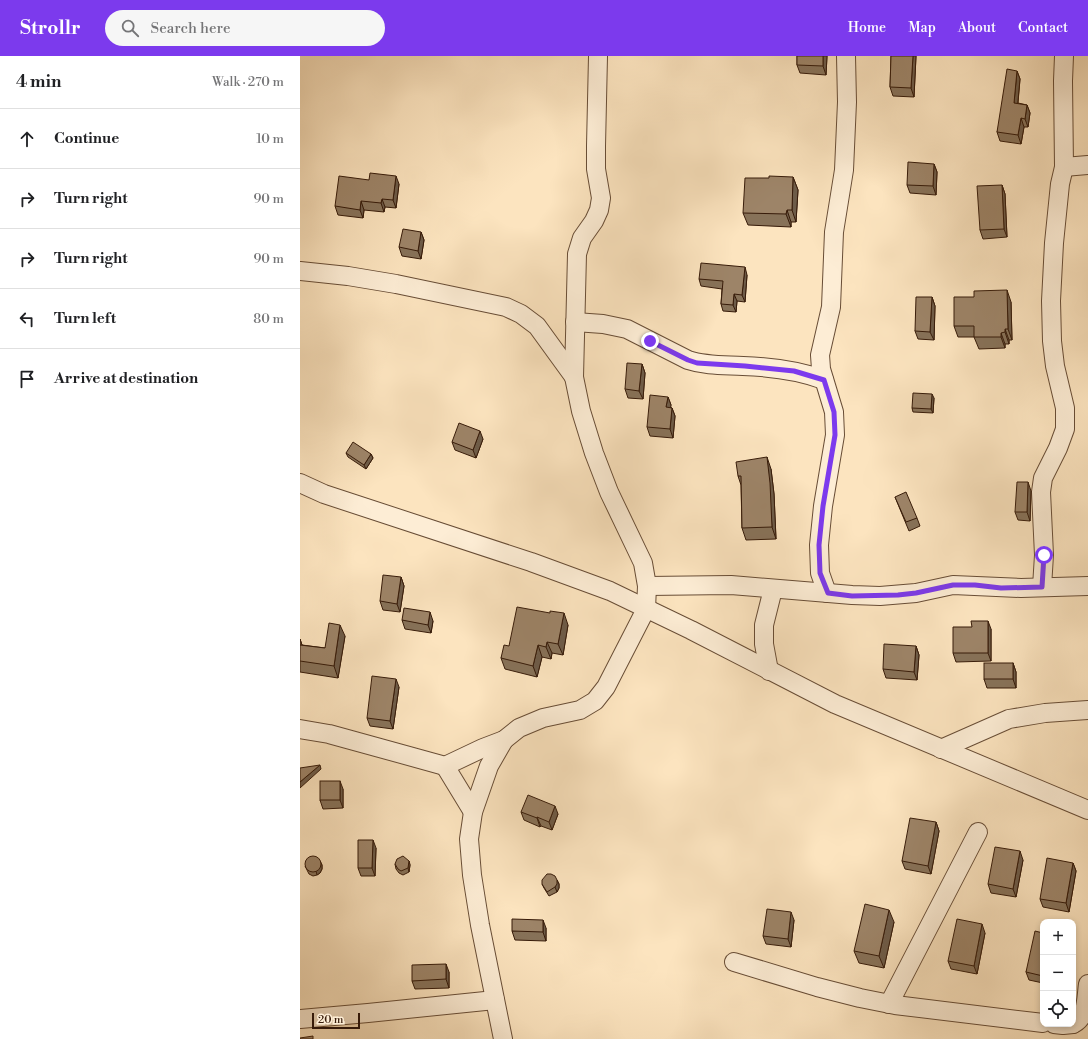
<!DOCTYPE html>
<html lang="en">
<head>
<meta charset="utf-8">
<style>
  :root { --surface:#fff; --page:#f6f6f6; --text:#202124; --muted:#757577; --line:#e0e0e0; --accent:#7c3aed }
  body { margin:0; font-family:"Libre Bodoni",serif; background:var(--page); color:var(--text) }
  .controls { position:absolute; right:12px; bottom:12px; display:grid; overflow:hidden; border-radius:8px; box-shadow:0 2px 6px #0003 }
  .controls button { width:36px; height:36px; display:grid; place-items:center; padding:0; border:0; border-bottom:1px solid var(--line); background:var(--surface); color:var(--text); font:20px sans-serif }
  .scale { position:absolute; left:12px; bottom:10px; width:48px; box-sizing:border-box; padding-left:4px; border:2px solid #371b09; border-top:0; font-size:11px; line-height:14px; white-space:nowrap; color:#371b09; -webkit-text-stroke:3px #fdedd5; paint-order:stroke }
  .stop { position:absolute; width:12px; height:12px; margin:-9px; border:3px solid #7c3aed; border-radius:50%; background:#fff }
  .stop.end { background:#7c3aed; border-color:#fff; box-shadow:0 1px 4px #0008 }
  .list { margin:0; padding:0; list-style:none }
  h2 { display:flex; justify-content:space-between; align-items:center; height:52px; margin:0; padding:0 16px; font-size:17px }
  h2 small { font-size:13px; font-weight:400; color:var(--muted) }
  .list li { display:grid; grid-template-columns:26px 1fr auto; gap:12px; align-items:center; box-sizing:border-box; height:60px; padding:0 16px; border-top:1px solid var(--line) }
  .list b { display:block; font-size:15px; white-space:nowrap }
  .list em { font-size:13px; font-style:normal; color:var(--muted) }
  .icon { flex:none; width:22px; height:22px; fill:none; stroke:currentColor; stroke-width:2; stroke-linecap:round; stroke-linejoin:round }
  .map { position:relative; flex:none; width:788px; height:983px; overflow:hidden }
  header { display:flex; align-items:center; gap:24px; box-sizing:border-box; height:56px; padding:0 20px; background:var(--accent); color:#fff }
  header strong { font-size:19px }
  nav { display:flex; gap:22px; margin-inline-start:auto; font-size:14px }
  .search { width:280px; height:36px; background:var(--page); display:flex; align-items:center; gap:10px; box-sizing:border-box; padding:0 14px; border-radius:22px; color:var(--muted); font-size:15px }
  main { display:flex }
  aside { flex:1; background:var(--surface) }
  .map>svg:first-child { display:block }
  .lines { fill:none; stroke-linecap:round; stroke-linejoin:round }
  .minor-casing { stroke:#684d36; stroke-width:20 }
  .minor { stroke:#fdedd5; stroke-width:18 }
  .wall { fill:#877259; stroke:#371b09 }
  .shaded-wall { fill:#6e5c49; stroke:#371b09 }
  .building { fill:#9d8468; stroke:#371b09 }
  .route { stroke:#7c3aed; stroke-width:5 }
</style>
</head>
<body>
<header>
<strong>Strollr</strong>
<div class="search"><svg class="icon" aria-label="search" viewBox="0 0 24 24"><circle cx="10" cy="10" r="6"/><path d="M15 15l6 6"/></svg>Search here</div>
<nav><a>Home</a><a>Map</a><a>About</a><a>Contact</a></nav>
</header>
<main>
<aside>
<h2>4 min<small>Walk · 270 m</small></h2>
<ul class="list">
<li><svg class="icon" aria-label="ahead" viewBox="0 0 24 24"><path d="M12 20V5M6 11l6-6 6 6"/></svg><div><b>Continue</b></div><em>10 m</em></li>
<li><svg class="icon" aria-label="right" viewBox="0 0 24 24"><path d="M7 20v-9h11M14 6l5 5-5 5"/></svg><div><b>Turn right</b></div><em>90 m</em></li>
<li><svg class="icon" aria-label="right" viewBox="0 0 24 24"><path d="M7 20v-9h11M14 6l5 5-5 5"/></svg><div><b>Turn right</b></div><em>90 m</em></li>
<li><svg class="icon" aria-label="left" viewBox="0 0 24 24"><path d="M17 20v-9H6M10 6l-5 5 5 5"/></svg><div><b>Turn left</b></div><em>80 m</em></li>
<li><svg class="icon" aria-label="arrive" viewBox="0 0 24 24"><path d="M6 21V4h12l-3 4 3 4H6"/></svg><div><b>Arrive at destination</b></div></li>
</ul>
</aside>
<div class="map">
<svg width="788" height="983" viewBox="0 0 788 983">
  <rect width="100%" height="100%" fill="#fce4bf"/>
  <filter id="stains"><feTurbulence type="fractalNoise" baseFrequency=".005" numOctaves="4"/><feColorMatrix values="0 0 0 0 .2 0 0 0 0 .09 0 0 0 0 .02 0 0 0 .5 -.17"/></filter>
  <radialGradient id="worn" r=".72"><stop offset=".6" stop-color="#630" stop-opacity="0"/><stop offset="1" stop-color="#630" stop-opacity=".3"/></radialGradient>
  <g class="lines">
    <g class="minor-casing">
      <g id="minor">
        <path d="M764,111L788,109"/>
        <path d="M0,215L48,220L96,228L206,251L221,258L237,270L274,321"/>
        <path d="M275,266L303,268L327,273L388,304C406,310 424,309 443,310C470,311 498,314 524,324"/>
        <path d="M0,427L24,438L231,506L310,535L391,574L535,648L788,754"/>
        <path d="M347,530L431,529L552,539L580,540L616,537L653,529L721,532L788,530"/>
        <path d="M742,531L744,499L741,436L743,422L758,392L765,373V352L755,310L752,285L751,245L754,187L760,128L764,111L763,25L764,0"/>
        <path d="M527,537L520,517L519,489L523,450L535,379L534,356L521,313L520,299L531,251L534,176L544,114L547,46L546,0"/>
        <path d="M469,615L464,588V569L473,533"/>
        <path d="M0,673L29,678L145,710L183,692L204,684L219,672L243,662L280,654L295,645L306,631L346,553L347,530L343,507L309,436L294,397L281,355L274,321L277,198L282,182L294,165L299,154L301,142L296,113V90L298,0"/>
        <path d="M641,693L709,663L745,657L788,654"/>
        <path d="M145,710L173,756"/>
        <path d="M434,906L517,931L560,942L595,949L743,967"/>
        <path d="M589,948L678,776"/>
        <path d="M0,963L68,957L195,944"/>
        <path d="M754,968L763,969L773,968"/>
        <path d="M773,968C787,962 786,942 788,928"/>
        <path d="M203,983L180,869L172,819L169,783L173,756L189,710L204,684"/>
      </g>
    </g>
    <use href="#minor" class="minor"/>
  </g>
  <g class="wall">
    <path d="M497,0H527L526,19L500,17L497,9Z"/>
    <path d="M591,0H616L614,41L593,40L590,31Z"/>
    <path d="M717,15L720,23L718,47L727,49L730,57L728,71H724L721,88L700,85L697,76Z"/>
    <path d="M634,108L637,116L636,139L610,137L607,129Z"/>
    <path d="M493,121L498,134L496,166H491V171L448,169L443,157Z"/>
    <path d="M99,128L96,152L85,151L84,156L64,154L63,162L38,159L35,150Z"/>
    <path d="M702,129L705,138L707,181L683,183L680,174Z"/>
    <path d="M121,176L124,184L121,203L102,200L99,191Z"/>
    <path d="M447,219L445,246L437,245L436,256L423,255L421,248L422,233L401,230L399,223Z"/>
    <path d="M632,241L635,250L634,284L618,283L615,275Z"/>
    <path d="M711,246L712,284H709V288H705V292L679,293L674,281H658L654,270Z"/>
    <path d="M342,308L345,317L343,343L328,342L325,333Z"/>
    <path d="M368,341L371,349L370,351L372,352L375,360L373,382L350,380L347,371Z"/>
    <path d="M634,342L633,357L613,356L612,352Z"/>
    <path d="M183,383L176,402L155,394L152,386Z"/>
    <path d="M46,397L71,398L73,402L66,413L48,401Z"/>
    <path d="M471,413L474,438L476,483L446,484L442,472L441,429L438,420Z"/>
    <path d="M731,435L730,465L718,464L715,456Z"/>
    <path d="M595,441L617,462L620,470L609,475Z"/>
    <path d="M101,521L104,530L100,556L83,554L80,545Z"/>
    <path d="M102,564L133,565L131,577L105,573Z"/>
    <path d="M268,569L263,599L252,597L251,603L242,601L237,621L205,613L201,602L209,590Z"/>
    <path d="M691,573V605L656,606L653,597Z"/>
    <path d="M45,580L38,622L0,616V583L2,589L25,592Z"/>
    <path d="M616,590L619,599L617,624L586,622L583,613Z"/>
    <path d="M713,607L716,616V632H687L684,623Z"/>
    <path d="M99,631L93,673L70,670L67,662Z"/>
    <path d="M43,733V752L23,753L20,744Z"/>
    <path d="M221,756L258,758L252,774L241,770L240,771L224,764Z"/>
    <path d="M636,766L639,775L631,818L605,813L602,805Z"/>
    <path d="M76,792L75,820H61L58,812Z"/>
    <path d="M723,804L716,841L691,837L688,828Z"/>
    <path d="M20,805L22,809V813L20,817L17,819L13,820L9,818L5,810Z"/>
    <path d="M109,805L110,809L109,816L103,819L99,817L96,813L95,808Z"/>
    <path d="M773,807L776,815L769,856L743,851L740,843Z"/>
    <path d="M257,824L259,828V832L257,836L249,840L244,832L242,828Z"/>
    <path d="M494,864L491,891L466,888L463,880Z"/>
    <path d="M594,866L584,912L559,907L554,895Z"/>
    <path d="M246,872V885L215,884L212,875Z"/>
    <path d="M685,877L677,918L651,913L648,905Z"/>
    <path d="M743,877V927L729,924L726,916Z"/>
    <path d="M149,916V932L115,933L112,925Z"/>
  </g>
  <g class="shaded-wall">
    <path d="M523,0H527L526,19L523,10Z"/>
    <path d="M613,0H616L614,41L611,32Z"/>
    <path d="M717,15L720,23L717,55L714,47Z"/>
    <path d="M727,49L730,57L728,71L725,63Z"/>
    <path d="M721,62L724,71L721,88L718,79Z"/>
    <path d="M634,108L637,116L636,139L633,130Z"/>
    <path d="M96,120L99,128L96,152L93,144Z"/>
    <path d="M493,121L498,134L496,166L492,154Z"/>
    <path d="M702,129L705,138L707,181L704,173Z"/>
    <path d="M82,143L85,151L84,156L81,147Z"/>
    <path d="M61,145L64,154L63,162L60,154Z"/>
    <path d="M487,154L491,166V171L486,158Z"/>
    <path d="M121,176L124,184L121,203L118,195Z"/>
    <path d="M445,211L447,219L445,246L442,239Z"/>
    <path d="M707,234L711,246L712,284L708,273Z"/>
    <path d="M434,238L437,245L436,256L433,249Z"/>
    <path d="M632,241L635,250L634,284L630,276Z"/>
    <path d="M705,273L709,284V288L705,276Z"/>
    <path d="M701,277L705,288V292L701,281Z"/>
    <path d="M342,308L345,317L343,343L339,335Z"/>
    <path d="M632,338L634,342L633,357L631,353Z"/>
    <path d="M368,341L371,349L370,359L366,351Z"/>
    <path d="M372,352L375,360L373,382L370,373Z"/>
    <path d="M180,375L183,383L176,402L173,394Z"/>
    <path d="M71,398L73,402L66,413L64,409Z"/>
    <path d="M467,401L471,413L474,438L476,483L472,471Z"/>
    <path d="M728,426L731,435L730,465L727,456Z"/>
    <path d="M101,521L104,530L100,556L97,548Z"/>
    <path d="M130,556L133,565L131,577L128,569Z"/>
    <path d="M264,557L268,569L263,599L258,588Z"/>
    <path d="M688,565L691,573V605L688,597Z"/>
    <path d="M40,569L45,580L38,622L34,610Z"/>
    <path d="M0,583L2,589L0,597Z"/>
    <path d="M247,586L252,597L251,603L246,591Z"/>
    <path d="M238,589L242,601L237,621L233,610Z"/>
    <path d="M616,590L619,599L617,624L614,616Z"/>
    <path d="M713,607L716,616V632L713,623Z"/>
    <path d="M96,623L99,631L93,673L90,665Z"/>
    <path d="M20,709L21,713L0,732V726Z"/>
    <path d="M40,725L43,733V752L40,744Z"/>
    <path d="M255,750L258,758L252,774L249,766Z"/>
    <path d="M237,761L241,770L240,771L237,762Z"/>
    <path d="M636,766L639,775L631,818L628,810Z"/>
    <path d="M73,784L76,792L75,820L72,812Z"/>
    <path d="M720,795L723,804L716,841L713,833Z"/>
    <path d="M20,805L22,809V813L20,817L17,819L16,815Z"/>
    <path d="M109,805L110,809L109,816L108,812Z"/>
    <path d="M773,807L776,815L769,856L766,847Z"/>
    <path d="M257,824L259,828V832L257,836L255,831Z"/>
    <path d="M589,854L594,866L584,912L579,900Z"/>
    <path d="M491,856L494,864L491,891L488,883Z"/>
    <path d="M243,864L246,872V885L243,876Z"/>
    <path d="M682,868L685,877L677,918L674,910Z"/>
    <path d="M146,908L149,916V932L146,923Z"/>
  </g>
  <g class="building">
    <path d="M497,0H523V10L497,9Z"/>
    <path d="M591,0H613L611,32L590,31Z"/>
    <path d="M707,13L717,15L714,47L727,49L725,63L721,62L718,79L697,76Z"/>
    <path d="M608,106L634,108L633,130L607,129Z"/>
    <path d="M70,117L96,120L93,144L82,143L81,147L61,145L60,154L35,150L39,120L69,124Z"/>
    <path d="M469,120L493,121L492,154H487L486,158L443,157L445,122H469Z"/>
    <path d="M702,129L704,173L680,174L677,130Z"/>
    <path d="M103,173L121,176L118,195L99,191Z"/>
    <path d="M401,207L445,211L442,239L434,238L433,249L421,248L423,225L399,223Z"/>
    <path d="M707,234L708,273H705V276L701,277V281H674V270H654V241H674V235Z"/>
    <path d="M616,241H632L630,276L615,275Z"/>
    <path d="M327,307L342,308L339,335L325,333Z"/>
    <path d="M613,337L632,338L631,353L612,352Z"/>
    <path d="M350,339L368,341L366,351L372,352L370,373L347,371Z"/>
    <path d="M159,367L180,375L173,394L152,386Z"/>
    <path d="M53,386L71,398L64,409L46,397Z"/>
    <path d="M467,401L470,427L472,471L442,472L441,420H438L436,406Z"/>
    <path d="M717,426H728L727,456H715Z"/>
    <path d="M606,436L617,462L606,466L595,441Z"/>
    <path d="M83,519L101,521L97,548L80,545Z"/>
    <path d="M217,551L250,557V555L264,557L258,588L247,586L246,591L238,589L233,610L201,602L204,589L209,590Z"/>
    <path d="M104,552L130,556L128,569L102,564Z"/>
    <path d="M671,565H688V597H653V571H672Z"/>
    <path d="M29,567L40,569L34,610L0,605V589L25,592Z"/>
    <path d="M584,588L616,590L614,616L583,613Z"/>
    <rect x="684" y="607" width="29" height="16"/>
    <path d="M72,620L96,623L90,665L67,662Z"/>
    <path d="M20,709L0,726V712Z"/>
    <rect x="20" y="725" width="20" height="19"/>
    <path d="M228,739L255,750L249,766L237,761V762L221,756Z"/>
    <path d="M610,762L636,766L628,810L602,805Z"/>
    <path d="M58,784H73L72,812H58Z"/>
    <path d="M695,791L720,795L713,833L688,828Z"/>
    <path d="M103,800L109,805L108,812L101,815L98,813L95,808L97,803Z"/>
    <circle cx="13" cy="808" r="8"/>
    <path d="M747,802L773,807L766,847L740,843Z"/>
    <path d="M247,818H251L255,820L257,824V828L255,831L247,836L242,828V824Z"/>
    <path d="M565,848L589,854L579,900L554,895Z"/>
    <path d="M467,853L491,856L488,883L463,880Z"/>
    <path d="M212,863L243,864V876L212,875Z"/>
    <path d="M657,863L682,868L674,910L648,905Z"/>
    <path d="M735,875L743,877V920L726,916Z"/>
    <path d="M146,908V923L112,925V909Z"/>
    <path d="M13,980V983H0V982Z"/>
  </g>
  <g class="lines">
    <path class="route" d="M350,285L388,304L397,307L445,310L494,315L524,324L534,356L535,379L523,450L519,489L520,517L528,537L552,540L598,539L616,537L653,529H675L701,532L742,531L744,499"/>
  </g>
  <rect width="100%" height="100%" filter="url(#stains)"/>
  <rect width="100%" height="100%" fill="url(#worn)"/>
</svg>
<div class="controls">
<button>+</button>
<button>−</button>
<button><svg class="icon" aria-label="locate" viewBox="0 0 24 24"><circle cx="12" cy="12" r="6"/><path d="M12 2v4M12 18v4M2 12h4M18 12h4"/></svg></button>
</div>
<div class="scale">20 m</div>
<div class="stop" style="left:744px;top:499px"></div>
<div class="stop end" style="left:350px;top:285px"></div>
</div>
</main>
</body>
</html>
